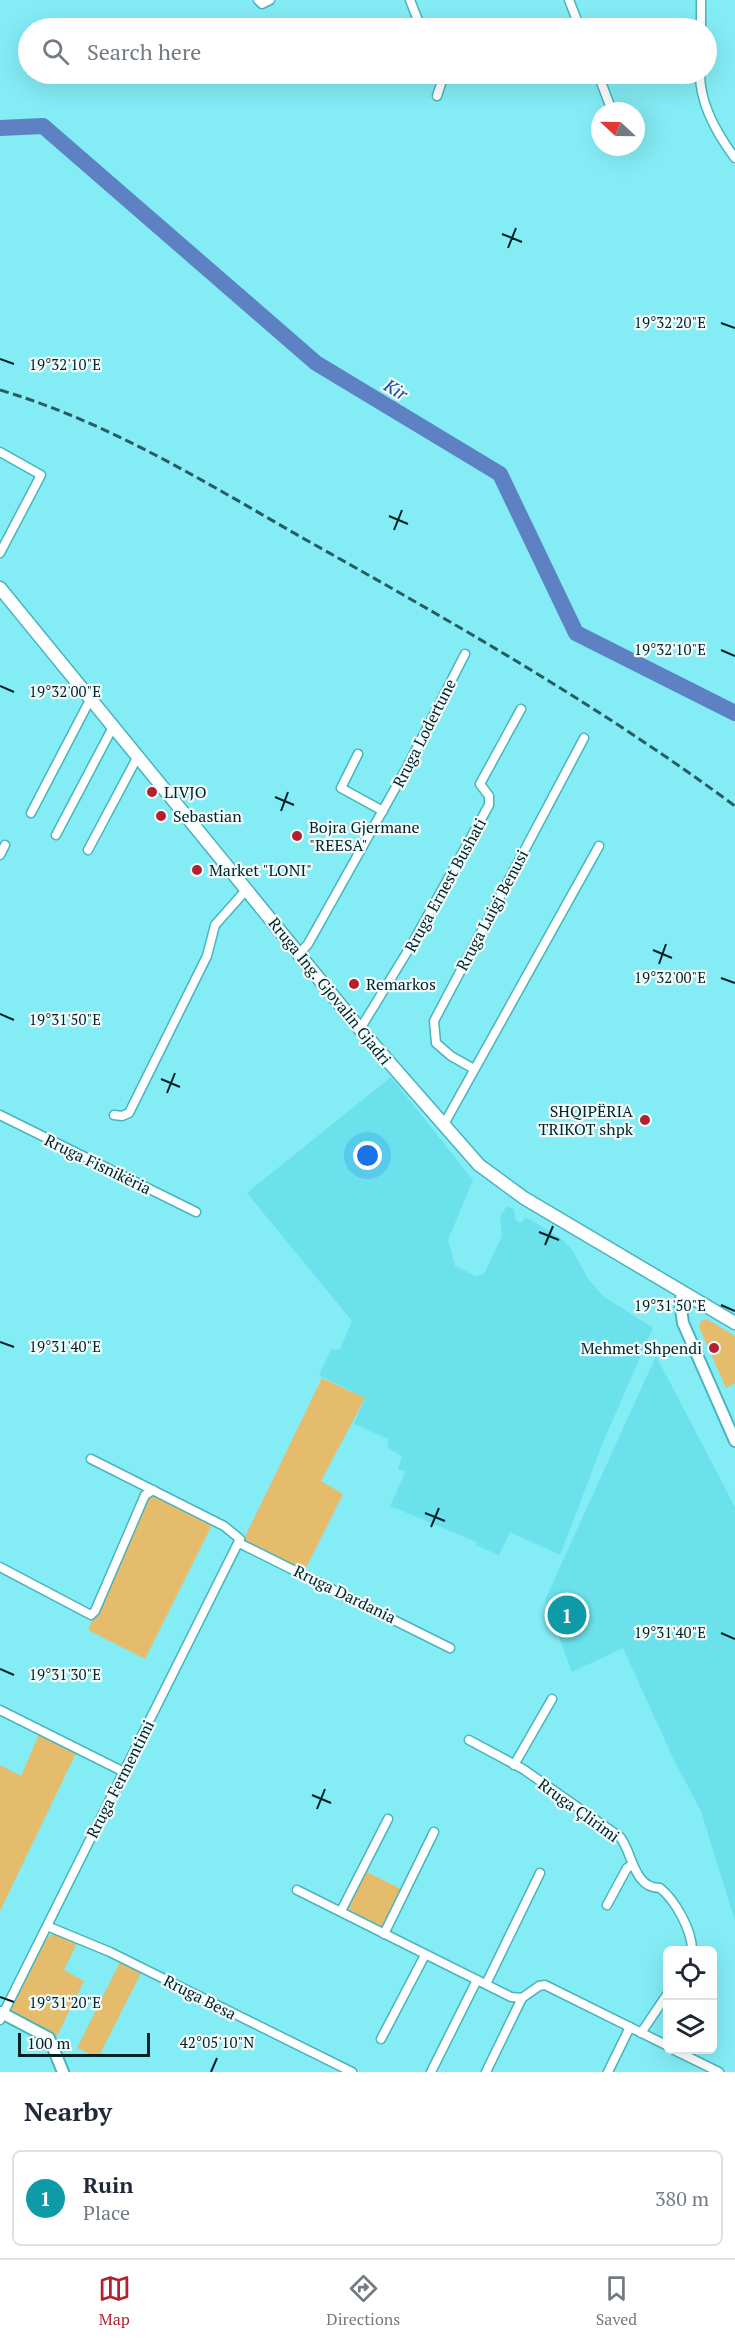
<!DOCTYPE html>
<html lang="en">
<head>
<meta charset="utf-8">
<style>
  :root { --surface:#fff; --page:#f6f6f7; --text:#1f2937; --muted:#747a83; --line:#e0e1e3; --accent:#b3212e }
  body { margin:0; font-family:"PT Serif",serif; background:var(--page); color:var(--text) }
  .controls { position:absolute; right:18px; bottom:18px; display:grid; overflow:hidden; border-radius:9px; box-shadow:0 6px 24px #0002 }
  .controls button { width:54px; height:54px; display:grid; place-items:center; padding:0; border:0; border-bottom:2px solid var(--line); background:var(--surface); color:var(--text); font:30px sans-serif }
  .compass { position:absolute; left:591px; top:102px; width:54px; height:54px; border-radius:50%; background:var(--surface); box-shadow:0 6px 24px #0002; rotate:292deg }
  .scale { position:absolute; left:18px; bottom:15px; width:132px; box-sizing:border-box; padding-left:6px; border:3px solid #012326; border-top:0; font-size:16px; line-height:21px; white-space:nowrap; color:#012326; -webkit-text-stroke:4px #f2fbfc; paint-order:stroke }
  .you { position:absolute; left:368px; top:1156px; width:21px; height:21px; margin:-15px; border:4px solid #fff; border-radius:50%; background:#1a73e8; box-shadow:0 0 0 9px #1a73e833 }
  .badge { display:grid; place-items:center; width:39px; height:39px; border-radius:50%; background:var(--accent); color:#fff; font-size:20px; font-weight:700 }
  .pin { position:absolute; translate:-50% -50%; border:3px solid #fff; box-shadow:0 2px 6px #0006 }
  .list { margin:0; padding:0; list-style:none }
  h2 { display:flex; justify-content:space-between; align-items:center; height:78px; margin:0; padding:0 24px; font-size:26px }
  h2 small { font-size:20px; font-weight:400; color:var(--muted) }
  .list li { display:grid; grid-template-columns:39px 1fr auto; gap:18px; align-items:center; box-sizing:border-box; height:96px; margin:0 12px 12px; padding:0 12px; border:2px solid var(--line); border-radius:9px }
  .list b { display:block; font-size:22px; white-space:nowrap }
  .list p { margin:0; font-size:20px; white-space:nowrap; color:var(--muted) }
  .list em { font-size:20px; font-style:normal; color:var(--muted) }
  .icon { flex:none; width:33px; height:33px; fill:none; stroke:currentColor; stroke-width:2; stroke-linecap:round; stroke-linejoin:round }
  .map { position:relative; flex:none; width:735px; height:2072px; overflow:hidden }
  .search { position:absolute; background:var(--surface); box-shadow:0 6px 24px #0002; left:18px; right:18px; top:18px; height:66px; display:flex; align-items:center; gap:15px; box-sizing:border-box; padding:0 21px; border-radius:33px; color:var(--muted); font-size:22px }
  .sheet { height:186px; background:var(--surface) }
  nav { display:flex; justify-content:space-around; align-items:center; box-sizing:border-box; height:84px; border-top:2px solid var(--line); background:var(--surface); font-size:16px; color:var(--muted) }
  nav a { display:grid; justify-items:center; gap:3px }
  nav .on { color:var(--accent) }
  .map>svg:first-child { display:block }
  .built { fill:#6ae1eb }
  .green { fill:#e4bc6c }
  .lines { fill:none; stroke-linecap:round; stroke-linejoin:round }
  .river { stroke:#5e81c4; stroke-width:16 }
  .minor-casing { stroke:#49b4bd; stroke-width:11 }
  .tertiary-casing { stroke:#49b4bd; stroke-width:14 }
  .secondary-casing { stroke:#49b4bd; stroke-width:15 }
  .minor { stroke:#fff; stroke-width:8 }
  .tertiary { stroke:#fff; stroke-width:10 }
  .secondary { stroke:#fff; stroke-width:12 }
  .rail { stroke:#275d62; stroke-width:3; stroke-dasharray:9 4.5; stroke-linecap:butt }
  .ticks { fill:none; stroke:#012326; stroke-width:2 }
  .poi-dot { fill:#b3212e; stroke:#f2fbfc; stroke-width:2 }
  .labels { text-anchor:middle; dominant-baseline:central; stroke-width:4.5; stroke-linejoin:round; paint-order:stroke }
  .street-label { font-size:16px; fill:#012326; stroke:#f2fbfc }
  .poi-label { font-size:16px; fill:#012326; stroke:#f2fbfc; text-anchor:start }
  .water-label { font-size:18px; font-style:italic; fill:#204596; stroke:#f2fbfc }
  .ticks-label { font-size:15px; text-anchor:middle; fill:#012326; stroke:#f2fbfc; stroke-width:4.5; stroke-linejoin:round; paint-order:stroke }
</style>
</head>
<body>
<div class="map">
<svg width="735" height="2072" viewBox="0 0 735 2072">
  <rect width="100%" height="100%" fill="#84ecf5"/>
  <g class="built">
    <path d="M391,1077L473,1180L448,1240L455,1266L476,1276L484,1274L502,1236L500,1217L507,1206L514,1209L515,1219L520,1223L526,1217L562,1239L573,1251L588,1279L603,1296L653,1328L604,1440L560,1555L510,1532L499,1555L476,1545L477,1542L390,1506L406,1471L398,1469L402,1456L388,1448V1439L354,1424L365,1398L319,1375L331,1350L340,1349L352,1321L247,1193Z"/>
    <path d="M656,1356L735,1507V1921L701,1811L674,1760L623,1648L572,1672L545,1600Z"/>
  </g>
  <g class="green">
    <path d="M707,1319L735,1336V1383L726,1388L699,1327L701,1321Z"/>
    <path d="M322,1378L365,1398L321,1481L343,1494L305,1570L243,1541Z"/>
    <path d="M154,1494L213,1523L145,1659L88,1630L146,1499Z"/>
    <path d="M39,1734L76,1753L0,1911V1765L21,1776Z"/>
    <path d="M365,1871L403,1890L383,1929L350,1911L348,1904Z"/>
    <path d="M59,1933L77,1943L64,1970L84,1981L57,2036L11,2010L43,1943L52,1934Z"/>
    <path d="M121,1960L142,1971L98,2058L77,2048Z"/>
  </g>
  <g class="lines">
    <path class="river" d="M0,128L43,126L316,363L500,474L576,633L735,713"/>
    <g class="minor-casing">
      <g id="minor">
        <path d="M258,0L262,4L270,0"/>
        <path d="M410,0L421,28"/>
        <path d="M569,0L580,28"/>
        <path d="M701,28V0"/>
        <path d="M598,74L612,111"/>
        <path d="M700,74C700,105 717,134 735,158"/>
        <path d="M437,96L441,84L440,74"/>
        <path d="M0,452L41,475L0,553"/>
        <path d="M358,754L341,788L383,811"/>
        <path d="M31,813L91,698"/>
        <path d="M56,835L114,725"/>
        <path d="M88,850L138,756"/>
        <path d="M0,855L5,845"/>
        <path d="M299,954L308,944L406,769L465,654"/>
        <path d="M360,1029L412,944L489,805V796L480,784L521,709"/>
        <path d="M474,1069L451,1056L436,1043L434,1021L584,738"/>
        <path d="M0,1115L196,1212"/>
        <path d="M114,1115L122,1116L129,1113L207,956L215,925L247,889"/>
        <path d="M443,1126L599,846"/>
        <path d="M239,1543L450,1648"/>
        <path d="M0,1567L91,1615L95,1611L145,1495L153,1490"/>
        <path d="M0,1710L124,1772"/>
        <path d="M469,1740L523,1769L620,1837C633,1853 633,1888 660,1888C675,1900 692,1930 692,1950"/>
        <path d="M514,1765L552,1699"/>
        <path d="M297,1890L511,1997L522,1998L539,1986L545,1985L668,2046"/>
        <path d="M607,1905L627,1868L632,1865"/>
        <path d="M341,1911L388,1819"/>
        <path d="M47,1926L110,1952L352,2072"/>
        <path d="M384,1934L434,1832"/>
        <path d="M486,1984L540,1873"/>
        <path d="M0,2020L240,1539L224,1526L91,1459"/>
        <path d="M641,2033L668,1993"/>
        <path d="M381,2039L425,1955"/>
        <path d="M674,2050L719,2072"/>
        <path d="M431,2072L477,1980"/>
        <path d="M486,2072L522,1998"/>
        <path d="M608,2072L630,2027"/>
      </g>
    </g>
    <g class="tertiary-casing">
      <g id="tertiary">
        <path d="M683,1292L680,1302L683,1323L735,1441"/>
        <path d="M0,2012L49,2038L63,2072"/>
      </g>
    </g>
    <g class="secondary-casing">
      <path id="secondary" d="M0,588L360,1029L479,1165L524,1198L735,1323"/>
    </g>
    <use href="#minor" class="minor"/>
    <use href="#tertiary" class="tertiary"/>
    <use href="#secondary" class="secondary"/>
    <path class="rail" d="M0,390C111,423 208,484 308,541C454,623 600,706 735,806"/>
  </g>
  <path class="ticks" d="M502,234L522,242M508,248L516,228M721,323L735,328M0,359L14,364M389,516L408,524M394,530L402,510M721,650L735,656M0,686L14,692M275,797L294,805M281,811L288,792M653,950L672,958M659,964L666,944M721,978L735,983M0,1014L14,1020M161,1079L180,1087M167,1093L175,1073M539,1232L559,1240M545,1245L553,1226M721,1305L735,1311M0,1342L14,1347M425,1513L445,1521M431,1527L439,1508M721,1633L735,1639M0,1669L14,1675M312,1795L331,1803M317,1809L325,1789M0,1997L14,2002M211,2072L217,2058"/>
  <g class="poi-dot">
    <circle cx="152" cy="792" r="6"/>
    <circle cx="161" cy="816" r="6"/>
    <circle cx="297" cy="836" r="6"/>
    <circle cx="197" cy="870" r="6"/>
    <circle cx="354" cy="984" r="6"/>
    <circle cx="645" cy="1120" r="6"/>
    <circle cx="714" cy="1348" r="6"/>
  </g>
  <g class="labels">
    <g class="street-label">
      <text transform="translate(424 733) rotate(-63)">Rruga Lodertune</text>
      <text transform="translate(445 885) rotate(-61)">Rruga Ernest Bushati</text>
      <text transform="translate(492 910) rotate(-62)">Rruga Luigj Benusi</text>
      <text transform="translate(330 991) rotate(51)">Rruga Ing. Gjovalin Gjadri</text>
      <text transform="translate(98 1164) rotate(26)">Rruga Fisnikëria</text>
      <text transform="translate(345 1594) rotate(26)">Rruga Dardania</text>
      <text transform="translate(120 1779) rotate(-63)">Rruga Fermentimi</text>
      <text transform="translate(579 1810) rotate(36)">Rruga Çlirimi</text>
      <text transform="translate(200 1997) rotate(27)">Rruga Besa</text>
    </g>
    <g class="poi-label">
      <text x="164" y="792">LIVJO</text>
      <text x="173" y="816">Sebastian</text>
      <text x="309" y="827">Bojra Gjermane<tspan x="309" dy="18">"REESA"</tspan></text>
      <text x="209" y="870">Market "LONI"</text>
      <text x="366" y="984">Remarkos</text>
      <text x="633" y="1111" text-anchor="end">SHQIPËRIA<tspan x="633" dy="18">TRIKOT shpk</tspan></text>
      <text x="702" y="1348" text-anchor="end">Mehmet Shpendi</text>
    </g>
    <g class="water-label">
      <text transform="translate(396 389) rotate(31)">Kir</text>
    </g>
  </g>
  <g class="ticks-label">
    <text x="670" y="328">19°32'20"E</text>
    <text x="65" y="370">19°32'10"E</text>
    <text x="670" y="655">19°32'10"E</text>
    <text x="65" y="697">19°32'00"E</text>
    <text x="670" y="983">19°32'00"E</text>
    <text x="65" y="1025">19°31'50"E</text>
    <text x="670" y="1311">19°31'50"E</text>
    <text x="65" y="1352">19°31'40"E</text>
    <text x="670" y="1638">19°31'40"E</text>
    <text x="65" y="1680">19°31'30"E</text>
    <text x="65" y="2008">19°31'20"E</text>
    <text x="217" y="2048">42°05'10"N</text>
  </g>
</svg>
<div class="controls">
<button><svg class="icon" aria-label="locate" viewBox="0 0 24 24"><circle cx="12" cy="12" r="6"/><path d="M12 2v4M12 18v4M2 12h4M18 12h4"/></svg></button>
<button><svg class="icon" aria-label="layers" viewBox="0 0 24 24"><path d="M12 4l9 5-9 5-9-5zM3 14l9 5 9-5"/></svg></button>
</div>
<svg class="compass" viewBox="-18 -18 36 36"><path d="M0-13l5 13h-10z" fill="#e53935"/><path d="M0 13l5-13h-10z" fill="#747a83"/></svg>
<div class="scale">100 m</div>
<div class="you"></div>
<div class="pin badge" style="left:567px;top:1615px;background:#0f9aa8">1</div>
<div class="search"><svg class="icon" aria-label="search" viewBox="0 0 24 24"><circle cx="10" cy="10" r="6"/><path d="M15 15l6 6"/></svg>Search here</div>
</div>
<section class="sheet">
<h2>Nearby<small></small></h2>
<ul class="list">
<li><span class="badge" style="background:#0f9aa8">1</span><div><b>Ruin</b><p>Place</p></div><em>380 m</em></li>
</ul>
</section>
<nav>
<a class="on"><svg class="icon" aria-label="map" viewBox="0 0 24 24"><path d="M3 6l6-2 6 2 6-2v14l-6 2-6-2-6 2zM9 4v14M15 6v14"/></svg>Map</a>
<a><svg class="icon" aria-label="directions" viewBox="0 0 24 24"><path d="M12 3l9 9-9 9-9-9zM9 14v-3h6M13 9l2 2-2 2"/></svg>Directions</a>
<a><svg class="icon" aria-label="saved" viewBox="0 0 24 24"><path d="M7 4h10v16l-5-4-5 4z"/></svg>Saved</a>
</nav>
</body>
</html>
